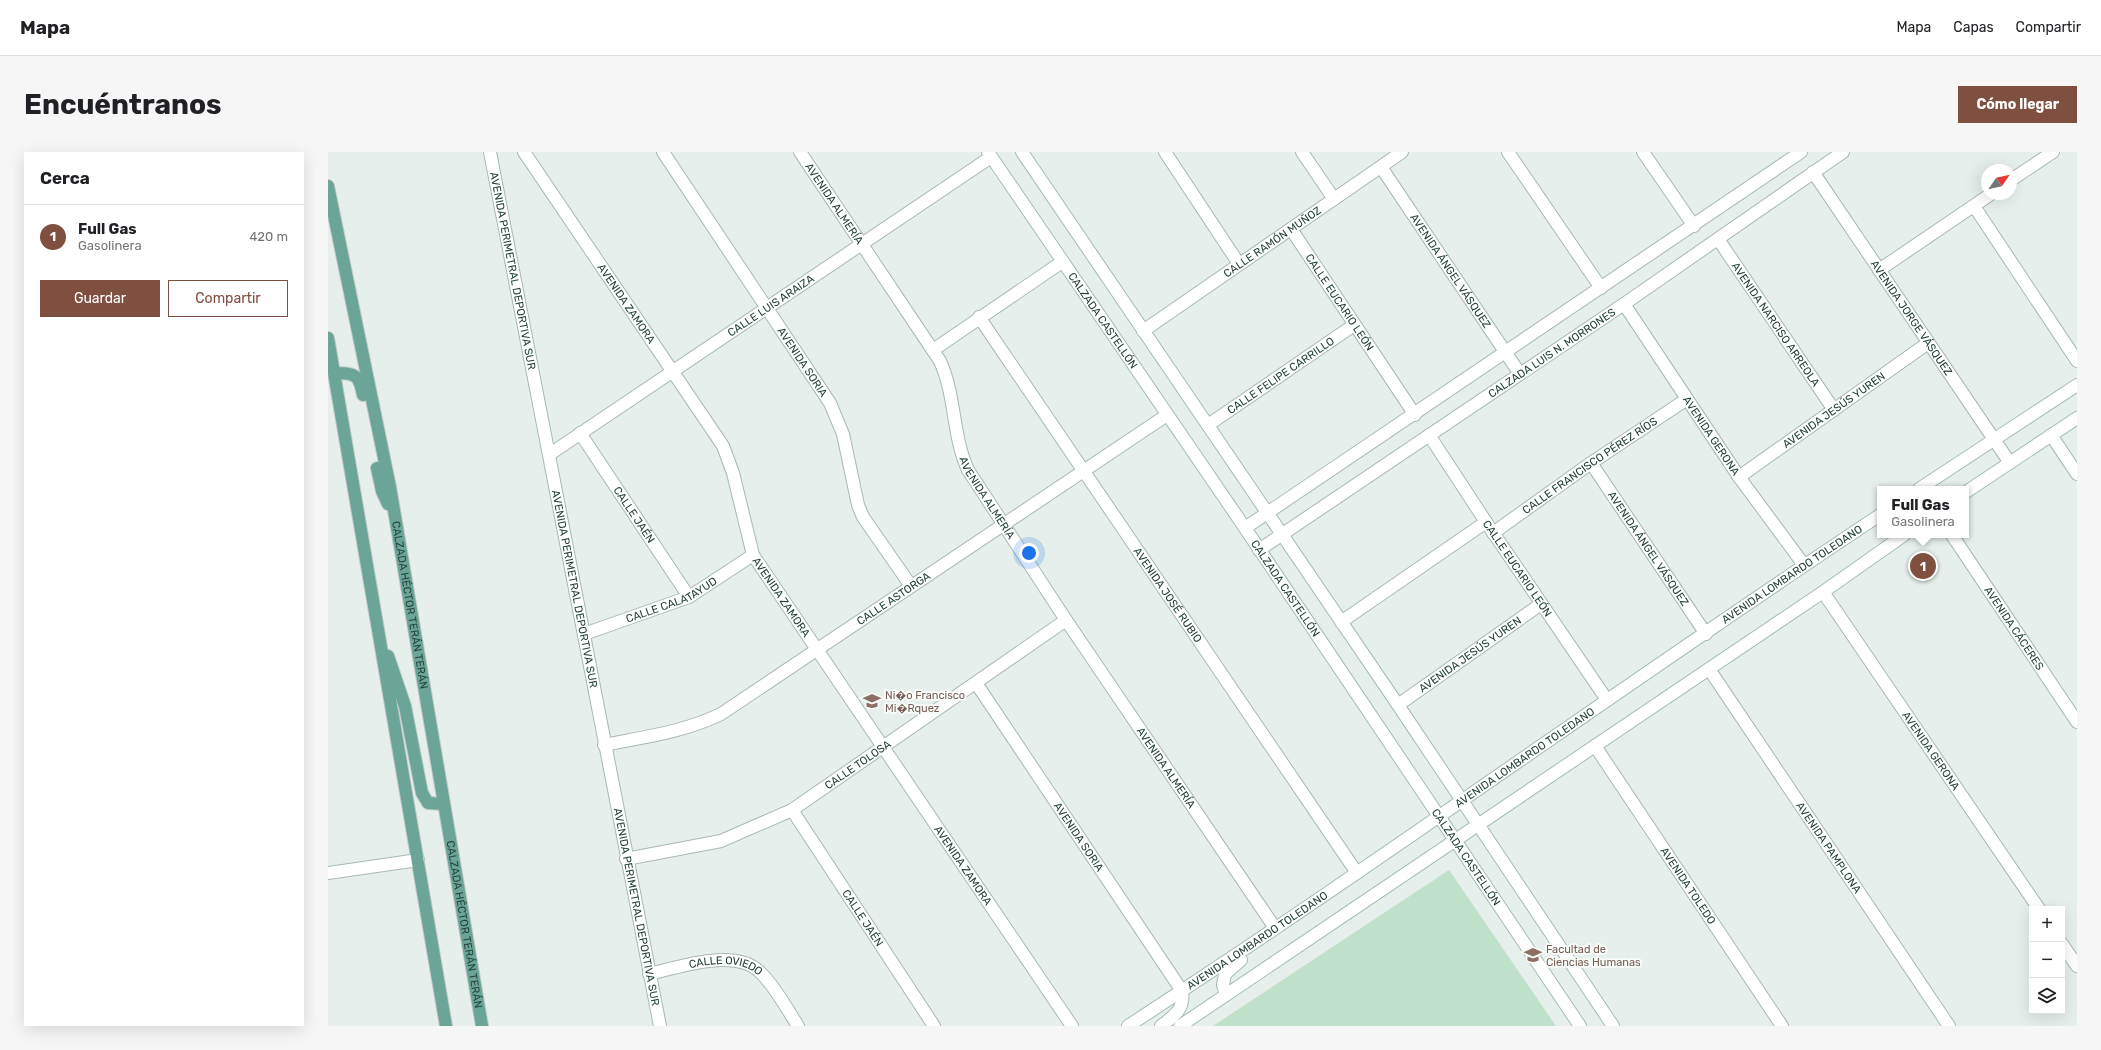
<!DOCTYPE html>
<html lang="es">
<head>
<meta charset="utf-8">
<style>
  :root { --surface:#fff; --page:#f6f6f6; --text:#202124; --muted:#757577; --line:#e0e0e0; --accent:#7f4f3f }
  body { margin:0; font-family:Rubik,sans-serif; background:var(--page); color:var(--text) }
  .controls { position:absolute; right:12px; bottom:12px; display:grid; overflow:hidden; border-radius:0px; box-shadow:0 4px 16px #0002 }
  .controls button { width:36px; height:36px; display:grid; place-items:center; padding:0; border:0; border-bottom:1px solid var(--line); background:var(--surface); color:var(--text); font:20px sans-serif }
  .compass { position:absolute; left:1653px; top:12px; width:36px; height:36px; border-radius:50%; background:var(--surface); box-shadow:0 4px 16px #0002; rotate:56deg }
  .you { position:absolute; left:701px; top:401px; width:14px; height:14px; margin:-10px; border:3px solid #fff; border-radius:50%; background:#1a73e8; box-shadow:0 0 0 6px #1a73e833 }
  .badge { display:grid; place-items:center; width:26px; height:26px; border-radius:50%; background:var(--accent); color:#fff; font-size:13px; font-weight:700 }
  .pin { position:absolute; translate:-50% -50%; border:2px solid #fff; box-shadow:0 1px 4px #0006 }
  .popup { position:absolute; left:1549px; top:334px; width:92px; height:52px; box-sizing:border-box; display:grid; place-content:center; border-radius:0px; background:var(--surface); filter:drop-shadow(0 1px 3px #0005); font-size:13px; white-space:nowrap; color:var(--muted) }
  .popup b { font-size:15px; color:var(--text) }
  .popup::after { content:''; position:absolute; left:50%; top:100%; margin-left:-8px; border:8px solid transparent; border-top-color:var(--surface) }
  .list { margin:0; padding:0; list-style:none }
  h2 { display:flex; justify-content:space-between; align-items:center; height:52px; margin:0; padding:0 16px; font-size:17px }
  h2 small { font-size:13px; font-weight:400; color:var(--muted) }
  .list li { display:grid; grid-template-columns:26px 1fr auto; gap:12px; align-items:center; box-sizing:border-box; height:64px; padding:0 16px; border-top:1px solid var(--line) }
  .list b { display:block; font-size:15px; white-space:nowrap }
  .list p { margin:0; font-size:13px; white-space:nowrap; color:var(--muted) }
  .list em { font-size:13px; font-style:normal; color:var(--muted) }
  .actions { display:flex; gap:8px; padding:12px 16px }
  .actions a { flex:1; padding:9px 0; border:1px solid var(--accent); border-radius:0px; text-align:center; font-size:14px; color:var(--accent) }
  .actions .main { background:var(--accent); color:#fff }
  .icon { flex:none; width:22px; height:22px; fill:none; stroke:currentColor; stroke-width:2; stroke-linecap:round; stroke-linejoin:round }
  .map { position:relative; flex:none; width:1749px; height:874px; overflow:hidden; border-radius:0px }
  header { display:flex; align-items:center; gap:24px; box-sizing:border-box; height:56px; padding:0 20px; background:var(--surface); border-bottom:1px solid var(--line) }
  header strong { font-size:19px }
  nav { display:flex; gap:22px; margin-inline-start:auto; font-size:14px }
  .intro { display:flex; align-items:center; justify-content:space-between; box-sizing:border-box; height:96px; padding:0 24px }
  h1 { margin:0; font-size:28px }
  .button { padding:10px 18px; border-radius:0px; background:var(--accent); color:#fff; font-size:14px; font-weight:700 }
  main { display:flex; gap:24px; padding:0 24px }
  aside { flex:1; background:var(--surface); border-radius:0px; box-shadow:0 4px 16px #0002 }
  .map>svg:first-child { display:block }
  .green { fill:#bfe0c9 }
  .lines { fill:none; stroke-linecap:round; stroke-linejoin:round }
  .minor-casing { stroke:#a8b8b3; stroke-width:14 }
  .tertiary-casing { stroke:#a8b8b3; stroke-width:14 }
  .secondary-casing { stroke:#a4bbb3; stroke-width:14 }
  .primary-casing { stroke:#c2cac8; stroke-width:14 }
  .minor { stroke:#fff; stroke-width:12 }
  .tertiary { stroke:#fff; stroke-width:12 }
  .secondary { stroke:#fff; stroke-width:12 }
  .primary { stroke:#6aa597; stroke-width:12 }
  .labels { text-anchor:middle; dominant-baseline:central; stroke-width:4; stroke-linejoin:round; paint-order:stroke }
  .street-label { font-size:11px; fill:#24423b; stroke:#f7fbf9 }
  .education-label { font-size:11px; fill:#785e54; stroke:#f7fbf9; text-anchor:start }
</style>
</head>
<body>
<header>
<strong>Mapa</strong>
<nav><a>Mapa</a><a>Capas</a><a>Compartir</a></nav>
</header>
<div class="intro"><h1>Encuéntranos</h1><a class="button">Cómo llegar</a></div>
<main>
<aside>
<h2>Cerca<small></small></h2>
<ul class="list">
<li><span class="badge">1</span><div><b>Full Gas</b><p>Gasolinera</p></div><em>420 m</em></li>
</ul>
<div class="actions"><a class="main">Guardar</a><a>Compartir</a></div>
</aside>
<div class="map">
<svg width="1749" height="874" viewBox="0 0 1749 874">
  <rect width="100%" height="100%" fill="#e6efeb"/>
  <path class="green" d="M1121,718L1228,874H885Z"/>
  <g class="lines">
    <g class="minor-casing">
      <g id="minor">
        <path id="s1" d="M162,0L332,874"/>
        <path id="s2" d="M196,0L395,294L405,321L425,403L744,874"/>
        <path id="s3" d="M335,0L502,251L515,282L530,353L535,365L583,434"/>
        <path id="s4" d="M472,0L612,209C628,244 624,283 640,318L738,468L947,776"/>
        <path d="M837,0L911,112"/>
        <path d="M974,0L1006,47"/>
        <path d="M1180,0L1273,136"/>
        <path d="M1315,0L1366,74"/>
        <path id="s5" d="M1053,15L1192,222"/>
        <path id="s6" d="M1485,20L1682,311"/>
        <path d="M1683,28L1725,0"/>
        <path d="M1646,54L1749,209"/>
        <path id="s7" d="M963,77L1087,263"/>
        <path id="s8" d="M1390,87L1506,258"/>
        <path d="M1551,118L1663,42"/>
        <path id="s9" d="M1296,152L1411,325L1476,413"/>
        <path id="s10" d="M651,165L1029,721"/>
        <path id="s11" d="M815,179L1074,0"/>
        <path d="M605,198L734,110"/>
        <path id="s12" d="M880,273L1026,173"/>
        <path id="s13" d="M252,281L361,445"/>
        <path id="s14" d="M1101,283L1158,370L1279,548"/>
        <path d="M1723,283L1749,322"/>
        <path id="s15" d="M222,302L663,5"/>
        <path id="s16" d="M1263,311L1378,482"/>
        <path id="s17" d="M1411,325L1600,191"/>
        <path id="s18" d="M1165,381L1263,311L1359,247"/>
        <path id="s19" d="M1624,383L1749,570"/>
        <path id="s20" d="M1495,440L1711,757"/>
        <path d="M1013,470L1158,370"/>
        <path id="s21" d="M256,482L361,445L425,403"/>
        <path id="s22" d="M1381,517L1621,874"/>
        <path id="s23" d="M648,531L854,839"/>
        <path id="s24" d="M1070,553L1213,452"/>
        <path id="s25" d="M276,593C316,585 356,580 393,562L839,263"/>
        <path id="s26" d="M1267,594L1454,874"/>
        <path id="s27" d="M464,658L606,874"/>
        <path id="s28" d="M298,707L393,689L464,658L738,468"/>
        <path d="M0,721L90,708"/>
        <path d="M1734,792L1749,814"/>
        <path id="s29" d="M321,822C352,815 408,795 433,821C448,836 459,857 470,874"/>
      </g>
    </g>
    <g class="tertiary-casing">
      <g id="tertiary">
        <path d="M917,376L1473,0"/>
        <path id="s30" d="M931,398L1296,152L1515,0"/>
      </g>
    </g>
    <g class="secondary-casing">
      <g id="secondary">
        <path id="s31" d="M660,0L917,376L1252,874"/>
        <path d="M694,0L1070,553L1285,874"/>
        <path d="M1591,337L1749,233"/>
        <path d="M1638,340L1749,266"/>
        <path d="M898,843L895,833L897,822L913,808"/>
        <path id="s32" d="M800,874C1054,709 1299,530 1552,363"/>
        <path d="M833,874C846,864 857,857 854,839"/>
        <path d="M852,874L1495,440L1576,383"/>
      </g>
    </g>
    <g class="primary-casing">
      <g id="primary">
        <path id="s33" d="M0,34L62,335L154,874"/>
        <path d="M0,186L118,874"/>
        <path d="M7,221C28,221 31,223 35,243"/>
        <path d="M49,316L54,339L60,352"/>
        <path d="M60,504L77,554L94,641L100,651L116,652"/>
      </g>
    </g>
    <use href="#minor" class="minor"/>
    <use href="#tertiary" class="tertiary"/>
    <use href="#secondary" class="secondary"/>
    <use href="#primary" class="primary"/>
  </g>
  <defs>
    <g id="school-bare" transform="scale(1.38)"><path d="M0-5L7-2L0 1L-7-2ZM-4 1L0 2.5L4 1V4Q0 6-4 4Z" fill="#8d6e63" stroke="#f7fbf9" stroke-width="2.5" paint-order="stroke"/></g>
    <g id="university-bare" transform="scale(1.38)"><path d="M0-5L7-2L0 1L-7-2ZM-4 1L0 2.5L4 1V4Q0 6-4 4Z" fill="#8d6e63" stroke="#f7fbf9" stroke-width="2.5" paint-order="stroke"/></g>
  </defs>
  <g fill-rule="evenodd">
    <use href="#school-bare" x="544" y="549"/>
    <use href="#university-bare" x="1205" y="803"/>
  </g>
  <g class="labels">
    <g class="street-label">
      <text stroke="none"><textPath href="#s4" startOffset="62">AVENIDA ALMERÍA</textPath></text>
      <text stroke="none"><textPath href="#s11" startOffset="157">CALLE RAMÓN MUÑOZ</textPath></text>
      <text stroke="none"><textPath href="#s5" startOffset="125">AVENIDA ÁNGEL VÁSQUEZ</textPath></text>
      <text stroke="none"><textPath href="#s1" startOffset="121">AVENIDA PERIMETRAL DEPORTIVA SUR</textPath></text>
      <text stroke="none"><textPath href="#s7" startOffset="88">CALLE EUCARIO LEÓN</textPath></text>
      <text stroke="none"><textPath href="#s2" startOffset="183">AVENIDA ZAMORA</textPath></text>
      <text stroke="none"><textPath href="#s15" startOffset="266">CALLE LUIS ARAIZA</textPath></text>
      <text stroke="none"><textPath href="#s6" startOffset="176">AVENIDA JORGE VÁSQUEZ</textPath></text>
      <text stroke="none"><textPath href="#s31" startOffset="204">CALZADA CASTELLÓN</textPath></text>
      <text stroke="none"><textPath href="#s8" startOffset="103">AVENIDA NARCISO ARREOLA</textPath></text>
      <text stroke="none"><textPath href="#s30" startOffset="353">CALZADA LUIS N. MORRONES</textPath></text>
      <text stroke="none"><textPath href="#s3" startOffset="252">AVENIDA SORIA</textPath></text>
      <text stroke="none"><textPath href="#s12" startOffset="88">CALLE FELIPE CARRILLO</textPath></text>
      <text stroke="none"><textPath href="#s17" startOffset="116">AVENIDA JESÚS YUREN</textPath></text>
      <text stroke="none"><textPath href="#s9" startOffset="158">AVENIDA GERONA</textPath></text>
      <text stroke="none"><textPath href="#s18" startOffset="118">CALLE FRANCISCO PÉREZ RÍOS</textPath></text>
      <text stroke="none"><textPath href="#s4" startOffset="398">AVENIDA ALMERÍA</textPath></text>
      <text stroke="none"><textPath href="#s13" startOffset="98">CALLE JAÉN</textPath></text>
      <text stroke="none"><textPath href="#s16" startOffset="103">AVENIDA ÁNGEL VÁSQUEZ</textPath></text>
      <text stroke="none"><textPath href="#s14" startOffset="160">CALLE EUCARIO LEÓN</textPath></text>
      <text stroke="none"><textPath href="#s32" startOffset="803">AVENIDA LOMBARDO TOLEDANO</textPath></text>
      <text stroke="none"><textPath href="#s31" startOffset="528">CALZADA CASTELLÓN</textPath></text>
      <text stroke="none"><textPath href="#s1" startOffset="445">AVENIDA PERIMETRAL DEPORTIVA SUR</textPath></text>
      <text stroke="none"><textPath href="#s10" startOffset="336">AVENIDA JOSÉ RUBIO</textPath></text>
      <text stroke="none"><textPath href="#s2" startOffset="519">AVENIDA ZAMORA</textPath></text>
      <text stroke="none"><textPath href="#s25" startOffset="329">CALLE ASTORGA</textPath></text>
      <text stroke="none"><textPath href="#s21" startOffset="94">CALLE CALATAYUD</textPath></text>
      <text stroke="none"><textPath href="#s33" startOffset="427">CALZADA HÉCTOR TERÁN TERÁN</textPath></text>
      <text stroke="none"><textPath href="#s19" startOffset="112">AVENIDA CÁCERES</textPath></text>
      <text stroke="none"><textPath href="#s24" startOffset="88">AVENIDA JESÚS YUREN</textPath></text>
      <text stroke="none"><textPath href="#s20" startOffset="192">AVENIDA GERONA</textPath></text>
      <text stroke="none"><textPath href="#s32" startOffset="479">AVENIDA LOMBARDO TOLEDANO</textPath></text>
      <text stroke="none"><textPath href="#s28" startOffset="254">CALLE TOLOSA</textPath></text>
      <text stroke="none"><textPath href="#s4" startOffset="722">AVENIDA ALMERÍA</textPath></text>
      <text stroke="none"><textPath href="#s23" startOffset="185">AVENIDA SORIA</textPath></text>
      <text stroke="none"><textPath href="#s22" startOffset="215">AVENIDA PAMPLONA</textPath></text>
      <text stroke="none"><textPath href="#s31" startOffset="852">CALZADA CASTELLÓN</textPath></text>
      <text stroke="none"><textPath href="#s2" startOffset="843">AVENIDA ZAMORA</textPath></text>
      <text stroke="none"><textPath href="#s26" startOffset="168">AVENIDA TOLEDO</textPath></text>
      <text stroke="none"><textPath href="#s1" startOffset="769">AVENIDA PERIMETRAL DEPORTIVA SUR</textPath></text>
      <text stroke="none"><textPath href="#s27" startOffset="129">CALLE JAÉN</textPath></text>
      <text stroke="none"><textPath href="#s33" startOffset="751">CALZADA HÉCTOR TERÁN TERÁN</textPath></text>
      <text stroke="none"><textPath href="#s32" startOffset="155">AVENIDA LOMBARDO TOLEDANO</textPath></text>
      <text stroke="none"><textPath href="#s29" startOffset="79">CALLE OVIEDO</textPath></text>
    </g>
    <g class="education-label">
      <text x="557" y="543">Ni�o Francisco<tspan x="557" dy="13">Mi�Rquez</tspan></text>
      <text x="1218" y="797">Facultad de<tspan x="1218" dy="13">Ciencias Humanas</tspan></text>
    </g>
  </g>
</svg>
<div class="controls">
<button>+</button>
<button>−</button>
<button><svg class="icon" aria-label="layers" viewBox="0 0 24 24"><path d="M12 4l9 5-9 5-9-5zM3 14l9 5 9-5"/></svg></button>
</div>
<svg class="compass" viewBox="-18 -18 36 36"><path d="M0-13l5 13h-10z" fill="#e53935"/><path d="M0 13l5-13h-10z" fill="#757577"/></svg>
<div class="you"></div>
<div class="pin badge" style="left:1595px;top:414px">1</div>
<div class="popup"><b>Full Gas</b>Gasolinera</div>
</div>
</main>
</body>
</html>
